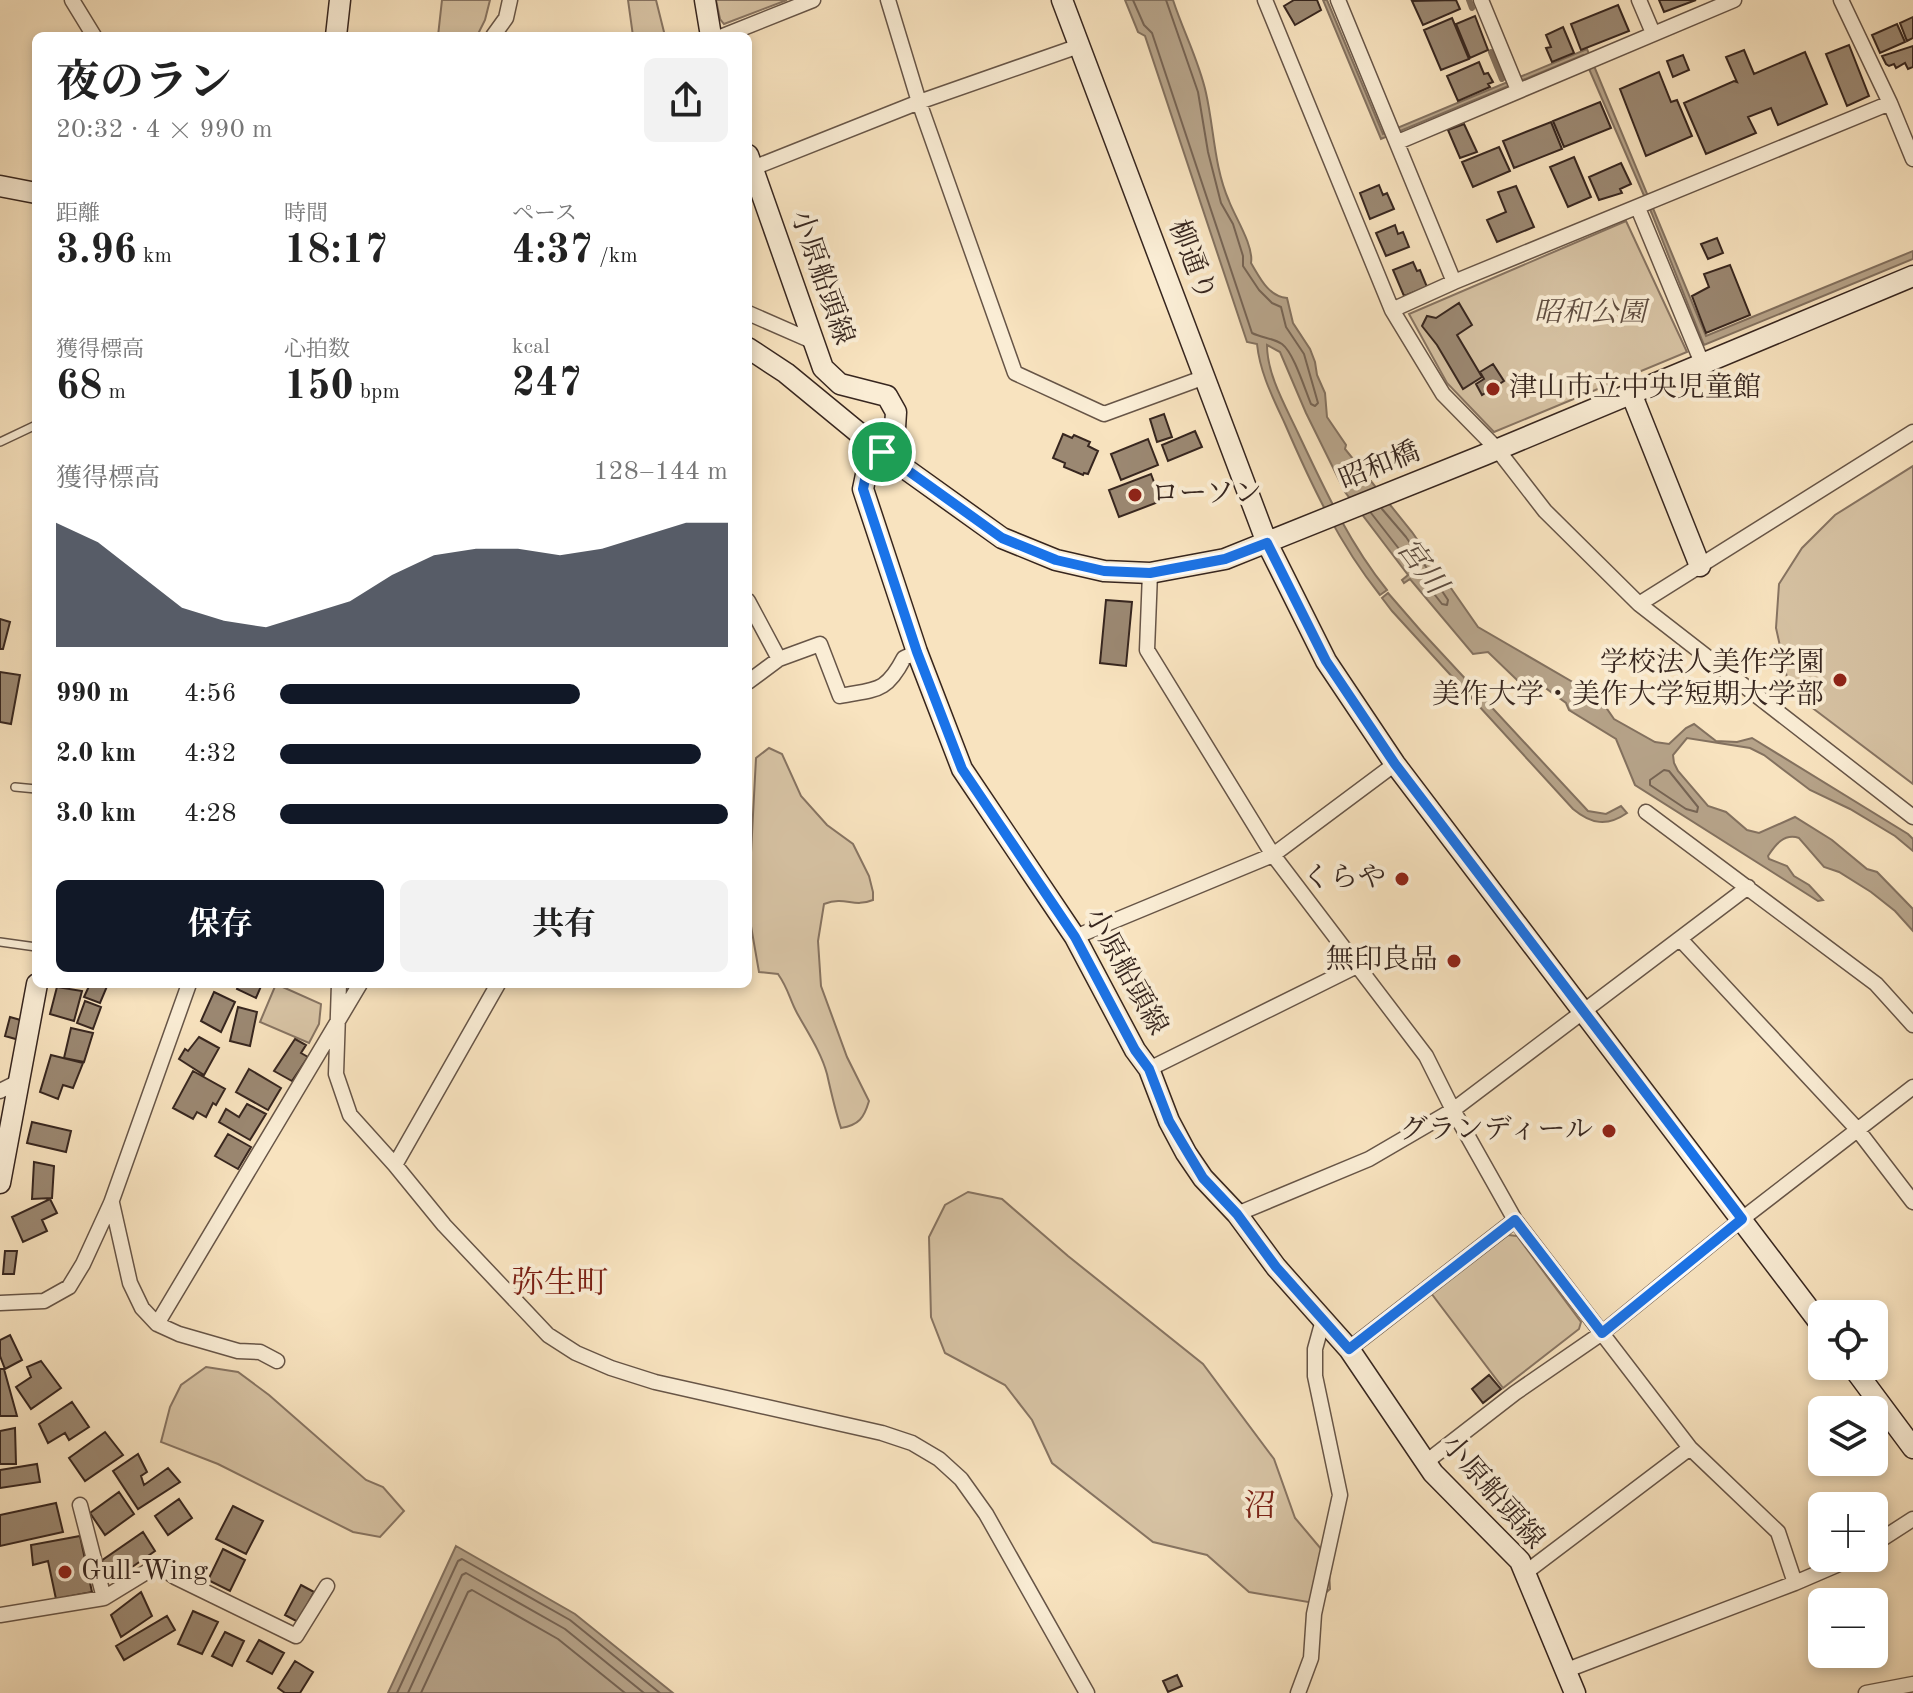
<!DOCTYPE html>
<html lang="ja">
<head>
<meta charset="utf-8">
<style>
  :root { --surface:#fff; --page:#f2f2f2; --text:#222; --muted:#767676; --accent:#111827 }
  body { margin:0; font-family:"Old Standard TT","Noto Serif JP",serif; background:var(--page); color:var(--text); height:100vh; display:flex; flex-direction:column; font-size:30px; white-space:nowrap }
  * { box-sizing:border-box; margin:0 }
  p { font-size:26px; color:var(--muted) }
  .icon { flex:none; width:44px; height:44px; fill:none; stroke:currentColor; stroke-width:2; stroke-linecap:round; stroke-linejoin:round }
  .map { position:relative; flex:1; overflow:hidden }
  .side { position:absolute; left:32px; top:32px; width:720px; height:956px; display:flex; flex-direction:column; background:var(--surface); border-radius:12px; box-shadow:0 4px 12px #0003 }
  .side>* { flex:none }
  .buttons { position:absolute; left:1808px; top:1300px; display:grid; gap:16px }
  .buttons a { display:grid; place-items:center; width:80px; height:80px; border-radius:12px; background:var(--surface); box-shadow:0 4px 12px #0003; font-size:40px }
  .pin { position:absolute; display:grid; place-items:center; width:68px; height:68px; color:#fff; margin:-34px; border:4px solid #fff; border-radius:50%; box-shadow:0 2px 8px #0007 }
  .round { display:grid; place-items:center; flex:none; width:84px; height:84px; border-radius:12px; background:var(--page) }
  .overview { display:flex; align-items:center; justify-content:space-between; height:136px; padding:0 24px }
  h1 { font-size:44px; font-weight:700; line-height:60px }
  .stats { display:grid; grid-template-columns:repeat(3,1fr); gap:12px; height:136px; padding:8px 24px }
  .stats div { display:grid; align-content:center }
  .stats b { font-size:40px; font-weight:700 }
  .stats small { font-size:22px; font-weight:400 }
  .stats p { font-size:22px }
  .chart { height:224px; padding:16px 24px }
  .chart p { display:flex; justify-content:space-between }
  .chart svg { width:100%; height:144px; margin-top:8px; fill:var(--accent); opacity:.7 }
  .button { display:flex; gap:16px; margin-top:auto; padding:16px 24px }
  .button a { flex:1; height:92px; border-radius:12px; background:var(--accent); color:#fff; font-size:32px; font-weight:700; line-height:92px; text-align:center }
  .button a+a { background:var(--page); color:var(--text) }
  ul { padding:0 24px; list-style:none; font-size:26px }
  li { display:grid; grid-template-columns:128px 96px 1fr; align-items:center; height:60px }
  li i { height:20px; border-radius:10px; background:var(--accent) }
  .map>svg:first-child { display:block }
</style>
</head>
<body>
<div class="map">
<svg width="1913" height="1693" viewBox="0 0 1913 1693">
  <rect width="100%" height="100%" fill="#f8e3bf"/>
  <filter id="stains"><feTurbulence type="fractalNoise" baseFrequency=".0025" numOctaves="4"/><feColorMatrix values="0 0 0 0 .2 0 0 0 0 .09 0 0 0 0 .02 0 0 0 .5 -.17"/></filter>
  <radialGradient id="worn" r=".72"><stop offset=".6" stop-color="#630" stop-opacity="0"/><stop offset="1" stop-color="#630" stop-opacity=".3"/></radialGradient>
  <path fill="#d7c3a4" stroke="#877462" stroke-width="2" d="M442,0H490L485,20L477,36H438Z
    M628,0H656L665,36H633Z
    M716,0H787L724,24L720,19Z
    M1626,221L1687,352L1494,432L1447,383L1409,314Z
    M1913,466V784L1790,691L1776,628L1779,584L1802,548L1835,515Z
    M769,748L782,754L801,796L827,825L853,844L869,876L873,892V900C853,908 846,896 824,904L818,941L821,986L847,1057L869,1101C864,1118 859,1125 841,1128C835,1110 831,1092 827,1074C821,1052 808,1033 797,1013C789,998 789,990 778,974L759,972L748,909L756,758Z
    M276,984L321,1004L319,1024L309,1043L260,1022Z
    M968,1192L1002,1199L1068,1256L1203,1364L1274,1459L1295,1518L1322,1550L1329,1571L1330,1589L1314,1603L1249,1592L1207,1555L1153,1542L1052,1463L1032,1420L1005,1385L945,1353L931,1317L929,1237L945,1205Z
    M1508,1235L1517,1236L1581,1322L1579,1329L1503,1388L1431,1293Z
    M206,1367L238,1372L269,1395L366,1480L383,1487L404,1511L380,1537L353,1532L218,1464L161,1442L170,1407L181,1385Z"/>
  <path fill="#b6a389" stroke="#83715f" stroke-width="2" d="M1125,0H1173C1183,31 1199,61 1206,93C1214,128 1214,167 1229,201C1235,217 1254,246 1251,263C1260,278 1268,296 1287,298L1293,323L1310,349L1315,362L1317,375L1325,393L1327,417L1346,445L1345,449L1412,532L1478,627L1583,688L1605,706L1614,719L1655,742L1669,744L1686,728L1694,724L1716,741L1737,742L1752,738L1908,834L1913,839V851L1895,836L1850,809L1810,790L1764,755L1750,748L1687,738L1673,755L1674,763L1678,771L1708,806L1726,812L1747,830L1759,833L1795,817L1832,840L1867,869L1877,872L1913,909V931L1895,911L1871,892L1839,872L1824,867L1799,838C1784,833 1775,845 1768,856L1769,859L1787,866L1794,876L1809,885L1823,900L1818,901L1635,785L1616,739L1569,710L1566,703L1533,679L1518,681L1488,652L1473,654L1410,579L1404,583L1402,580L1408,575L1345,492L1306,413L1280,352L1267,345C1267,375 1286,407 1298,433C1324,488 1349,543 1387,590L1380,595C1339,544 1311,484 1285,424C1273,398 1260,373 1257,344L1247,342L1145,36L1138,32Z
    M1323,0H1327L1383,134L1587,49L1706,336L1913,251V259L1704,345L1652,214L1583,55L1381,139Z
    M1388,593L1421,631L1588,811L1606,814L1621,806L1627,813C1607,827 1591,824 1573,809L1392,611L1382,598Z
    M456,1546L575,1614L673,1693H388Z"/>
  <g fill="none" stroke-linecap="round" stroke-linejoin="round">
    <path stroke="#766454" stroke-width="2" d="M1133,0L1144,25L1152,33L1252,333C1262,338 1273,338 1282,344C1294,353 1305,390 1311,404L1315,406L1318,403L1304,354L1286,327L1281,307L1272,303L1259,290L1243,266V256L1233,224L1221,203L1208,152L1198,92L1166,0
      M1371,513L1442,604L1447,605L1448,600L1406,537L1382,509
      M1664,770L1669,771L1698,807L1697,812L1686,809L1650,785V780Z
      M397,1693L458,1561L462,1559L570,1620L660,1693
      M408,1693L462,1575L466,1573L565,1629L644,1693
      M421,1693L468,1592L472,1590L558,1639L625,1693"/>
    <path stroke="#83715f" stroke-width="6" d="M1469,0L1472,8
      M1491,52L1502,79"/>
  </g>
  <path fill="#9b8872" stroke="#37261f" stroke-width="2" d="M1294,0H1317L1321,10L1295,25L1284,6Z
    M1456,0L1460,9L1423,25L1412,1Z
    M1659,0H1696L1664,12Z
    M1618,5L1629,31L1581,50L1571,24Z
    M1475,16L1488,50L1470,58L1456,24Z
    M1913,17V38L1907,41L1900,23Z
    M1452,18L1469,59L1441,70L1424,30Z
    M1897,24L1905,42L1880,53L1872,35Z
    M1563,27L1574,53L1552,62L1546,48L1551,47L1546,35Z
    M1849,45L1869,96L1847,106L1826,54Z
    M1913,46V67L1908,69L1905,63L1896,68L1894,64L1889,66L1886,64L1882,56Z
    M1744,50L1754,74L1805,52L1827,104L1778,125L1771,108L1748,117L1756,133L1706,154L1684,103L1734,81L1737,82L1726,57Z
    M1683,55L1689,70L1673,77L1667,61Z
    M1479,62L1484,74L1488,73L1493,82L1488,84L1490,87L1458,101L1447,76Z
    M1659,72L1671,102L1677,100L1692,136L1646,156L1620,89Z
    M1600,102L1611,128L1564,147L1553,121Z
    M1551,122L1562,149L1514,168L1503,141Z
    M1464,124L1477,152L1460,158L1448,130Z
    M1499,147L1510,171L1473,187L1462,162Z
    M1574,157L1591,197L1568,207L1550,167Z
    M1621,163L1631,184L1620,189L1622,193L1599,200L1589,177Z
    M1379,185L1383,195L1387,193L1394,209L1370,219L1360,193Z
    M1516,186L1534,227L1497,242L1487,220L1506,212L1498,192Z
    M1395,225L1398,234L1403,232L1409,247L1386,256L1376,233Z
    M1717,238L1723,253L1708,259L1701,244Z
    M1413,262L1417,271L1420,270L1427,287L1404,296L1393,270Z
    M1730,265L1750,315L1706,333L1692,296L1709,287L1704,274Z
    M1459,303L1472,325L1457,335L1482,377L1463,389L1437,345L1422,326L1427,316L1436,318Z
    M1493,364L1504,381L1482,395L1476,384L1484,379L1480,372Z
    M1164,414L1172,437L1157,442L1150,419Z
    M1195,431L1202,447L1168,461L1162,445Z
    M1063,434L1072,438L1074,435L1090,442L1088,446L1098,451L1088,474L1084,473L1083,475L1064,467L1065,463L1053,458Z
    M1148,439L1158,465L1121,480L1111,454Z
    M1151,474L1161,501L1119,517L1109,490Z
    M1106,600L1132,602L1126,666L1100,663Z
    M0,619L10,622L3,649H0Z
    M0,672L20,675L11,724L0,722Z
    M90,984H108L100,1003L84,997Z
    M239,984H262L256,998L237,989Z
    M57,987L82,991L74,1021L50,1014Z
    M214,992L235,1002L221,1032L201,1021Z
    M85,1001L101,1007L93,1029L77,1023Z
    M238,1007L257,1012L250,1046L230,1041Z
    M10,1017L24,1021L19,1040L5,1036Z
    M71,1028L93,1033L84,1062L64,1058Z
    M199,1037L219,1048L204,1075L179,1059L185,1049L188,1051Z
    M295,1039L306,1045L301,1053L308,1057L292,1081L274,1071Z
    M51,1055L83,1063L73,1088L63,1085L58,1099L40,1092Z
    M249,1069L281,1088L268,1110L236,1092Z
    M193,1071L225,1089L216,1105L213,1103L206,1117L197,1112L193,1119L173,1108Z
    M247,1104L266,1114L250,1140L219,1122L226,1109L239,1117Z
    M32,1122L71,1131L66,1152L27,1143Z
    M228,1134L251,1147L238,1169L215,1156Z
    M34,1162L54,1166L52,1198L32,1199Z
    M50,1199L57,1213L42,1220L47,1231L23,1242L12,1217Z
    M5,1251H17L14,1274H3Z
    M10,1335L22,1360L5,1369L0,1356V1340Z
    M41,1361L61,1388L31,1409L16,1387L31,1377L27,1367Z
    M0,1369H4L17,1416H0Z
    M1489,1375L1501,1389L1483,1403L1472,1389Z
    M72,1402L89,1427L69,1440L65,1433L48,1443L39,1424Z
    M15,1428L16,1464H0V1431Z
    M105,1432L123,1455L85,1481L69,1458Z
    M138,1454L147,1472L141,1476L144,1485L168,1468L180,1482L138,1509L113,1471Z
    M37,1464L40,1482L0,1488V1470Z
    M119,1492L134,1514L105,1535L90,1513Z
    M179,1499L192,1518L168,1535L155,1516Z
    M56,1503L63,1532L0,1546V1515Z
    M233,1506L263,1521L246,1554L216,1539Z
    M143,1532L155,1551L115,1579L101,1561Z
    M80,1536L92,1592L56,1599L48,1561L33,1565L31,1545Z
    M223,1549L245,1560L230,1591L208,1580Z
    M301,1585L314,1592L298,1622L285,1615Z
    M141,1592L152,1616L121,1637L111,1615Z
    M193,1611L218,1622L202,1654L178,1644Z
    M167,1616L175,1630L124,1660L116,1646Z
    M225,1632L244,1641L232,1666L212,1656Z
    M259,1640L284,1653L272,1674L247,1661Z
    M295,1661L313,1672L300,1693H285L278,1688Z
    M1177,1675L1182,1686L1168,1692L1163,1681Z"/>
  <g fill="none" stroke-linecap="round" stroke-linejoin="round">
    <g stroke="#675547" stroke-width="10">
      <path id="lane" d="M0,442L36,425
        M15,787L36,789
        M0,942L36,947"/>
    </g>
    <g stroke="#675547" stroke-width="17">
      <path id="street" d="M72,0L94,36
        M888,0L919,102L1015,373L1104,414L1205,377
        M1265,0L1392,310L1443,394L1497,449L1545,511L1639,604L1913,817
        M1338,0L1454,282
        M1481,0L1518,90
        M1639,0L1653,33
        M1841,0L1890,103L1913,159
        M493,36L506,18L510,0
        M723,36L813,0
        M1398,142L1734,0
        M753,168L919,102L1079,46
        M1638,208L1702,363
        M1392,310L1454,282L1890,103
        M748,313L812,341
        M1150,573L1147,650L1273,855L1426,1056L1453,1110L1515,1220L1690,1448L1778,1532L1795,1583
        M748,601L779,659L820,644L840,696C876,689 886,693 904,658L917,652
        M1639,604L1913,432
        M748,682L779,659
        M1646,812L1876,984L1913,1025
        M1075,937L1273,855L1395,764
        M1680,939L1857,1129L1913,1202
        M339,984L336,1074L350,1115L395,1165L444,1225L548,1335L576,1353L611,1368L655,1382L882,1433L912,1443L939,1459L961,1479L986,1514L1087,1693
        M1149,1069L1357,966
        M0,1091L20,1081
        M395,1165L498,984
        M112,1203L130,1283L142,1308L157,1324L179,1334L238,1351L260,1352L277,1361
        M1237,1214L1369,1159L1453,1110L1748,887
        M0,1303L44,1301L69,1287L83,1264L111,1203L189,984
        M157,1324L360,984
        M1349,1349L1515,1220
        M1426,1462L1515,1393L1602,1333L1742,1219L1913,1087
        M1874,1544L1913,1519
        M1525,1573L1690,1448
        M104,1598L158,1565L175,1577L296,1636L327,1586
        M0,1615L104,1598L80,1505
        M1567,1670L1795,1583L1853,1558
        M1298,1693L1311,1658L1314,1614L1340,1495L1315,1376V1349L1323,1320
        M1866,1693L1913,1684"/>
    </g>
    <g stroke="#37261f" stroke-width="23">
      <path id="secondary" d="M705,0L711,36
        M1062,0L1267,543L1326,661L1395,764L1822,1326
        M336,36L340,0
        M748,155L823,368L840,384L887,396L896,412L895,428L882,452L867,470L863,489L917,652L962,769L1075,937L1135,1050L1149,1069L1169,1121L1186,1153L1203,1178L1237,1214L1276,1267L1349,1349L1433,1473L1520,1561L1575,1693
        M0,186L36,193
        M748,348L786,373L882,452L1002,538L1056,560L1104,571L1150,573L1225,559L1484,455L1913,276
        M1631,393L1700,566
        M0,1183L37,984
        M1852,1366L1913,1448"/>
    </g>
    <use href="#lane" stroke="#faedd5" stroke-width="7"/>
    <use href="#street" stroke="#faedd5" stroke-width="14"/>
    <use href="#secondary" stroke="#faedd5" stroke-width="20"/>
  </g>
  <g fill="none" stroke-linecap="round" stroke-linejoin="round">
    <g stroke="#fff" stroke-width="16">
      <path id="route" d="M882,452L1002,538L1056,560L1104,571L1150,573L1225,559L1267,543L1326,661L1395,764L1742,1219L1602,1333L1515,1220L1349,1349L1276,1267L1237,1214L1203,1178L1169,1121L1149,1069L1135,1050L1075,937L962,769L917,652L863,489L867,470Z"/>
    </g>
    <use href="#route" stroke="#1a73e8" stroke-width="10"/>
  </g>
  <g fill="#8f2418" stroke="#faedd5" stroke-width="3">
    <circle cx="1493" cy="389" r="8"/>
    <circle cx="1135" cy="495" r="8"/>
    <circle cx="1840" cy="680" r="8"/>
    <circle cx="1402" cy="879" r="8"/>
    <circle cx="1454" cy="961" r="8"/>
    <circle cx="1609" cy="1131" r="8"/>
    <circle cx="65" cy="1572" r="8"/>
  </g>
  <g text-anchor="middle" dominant-baseline="central" stroke-width="8" stroke-linejoin="round" paint-order="stroke">
    <g font-size="28" fill="#37261f" stroke="#faedd5">
      <text transform="translate(1191 261) rotate(69)">柳通り</text>
      <text transform="translate(821 278) rotate(71)">小原船頭線</text>
      <text transform="translate(1380 467) rotate(-22)">昭和橋</text>
      <text transform="translate(1125 972) rotate(61)">小原船頭線</text>
      <text transform="translate(1492 1493) rotate(49)">小原船頭線</text>
    </g>
    <g font-size="28" font-style="italic" fill="#5f4d40" stroke="#faedd5">
      <text x="1590" y="314">昭和公園</text>
    </g>
    <g font-size="28" fill="#37261f" stroke="#faedd5" text-anchor="end">
      <text x="1509" y="389" text-anchor="start">津山市立中央児童館</text>
      <text x="1151" y="495" text-anchor="start">ローソン</text>
      <text x="1824" y="664">学校法人美作学園<tspan x="1824" dy="32">美作大学・美作大学短期大学部</tspan></text>
      <text x="1386" y="879">くらや</text>
      <text x="1438" y="961">無印良品</text>
      <text x="1593" y="1131">グランディール</text>
      <text x="81" y="1572" text-anchor="start">Gull-Wing</text>
    </g>
    <g font-size="30" font-style="italic" fill="#5d4c3f" stroke="#faedd5">
      <text transform="translate(1421 567) rotate(53)">宮川</text>
    </g>
    <g font-size="32" fill="#7a1f14" stroke="#faedd5">
      <text x="560" y="1285">弥生町</text>
      <text x="1260" y="1508">沼</text>
    </g>
  </g>
  <rect width="100%" height="100%" filter="url(#stains)"/>
  <rect width="100%" height="100%" fill="url(#worn)"/>
</svg>
<div class="buttons">
<a><svg class="icon" aria-label="locate" viewBox="0 0 24 24"><circle cx="12" cy="12" r="6"/><path d="M12 2v4M12 18v4M2 12h4M18 12h4"/></svg></a>
<a><svg class="icon" aria-label="layers" viewBox="0 0 24 24"><path d="M12 4l9 5-9 5-9-5zM3 14l9 5 9-5"/></svg></a>
<a>+</a>
<a>−</a>
</div>
<div class="pin" style="left:882px;top:452px;background:#1e9e55"><svg class="icon" aria-label="arrive" viewBox="0 0 24 24"><path d="M6 21V4h12l-3 4 3 4H6"/></svg></div>
<section class="side">
<div class="overview"><div><h1>夜のラン</h1><p>20:32 · 4 × 990 m</p></div><a class="round"><svg class="icon" aria-label="share" viewBox="0 0 24 24"><path d="M12 15V3M7 8l5-5 5 5M5 13v7h14v-7"/></svg></a></div>
<div class="stats">
<div><p>距離</p><b>3.96<small> km</small></b></div>
<div><p>時間</p><b>18:17</b></div>
<div><p>ペース</p><b>4:37<small> /km</small></b></div>
</div>
<div class="stats">
<div><p>獲得標高</p><b>68<small> m</small></b></div>
<div><p>心拍数</p><b>150<small> bpm</small></b></div>
<div><p>kcal</p><b>247</b></div>
</div>
<div class="chart"><p><span>獲得標高</span>128–144 m</p>
<svg viewBox="0 0 160 44" preserveAspectRatio="none"><path d="M0 44V6L10 12L20 22L30 32L40 36L50 38L60 34L70 30L80 22L90 16L100 14L110 14L120 16L130 14L140 10L150 6L160 6V44z"/></svg>
</div>
<ul>
<li><b>990 m</b>4:56<i style="width:67%"></i></li>
<li><b>2.0 km</b>4:32<i style="width:94%"></i></li>
<li><b>3.0 km</b>4:28<i style="width:100%"></i></li>
</ul>
<div class="button"><a>保存</a><a>共有</a></div>
</section>
</div>
</body>
</html>
